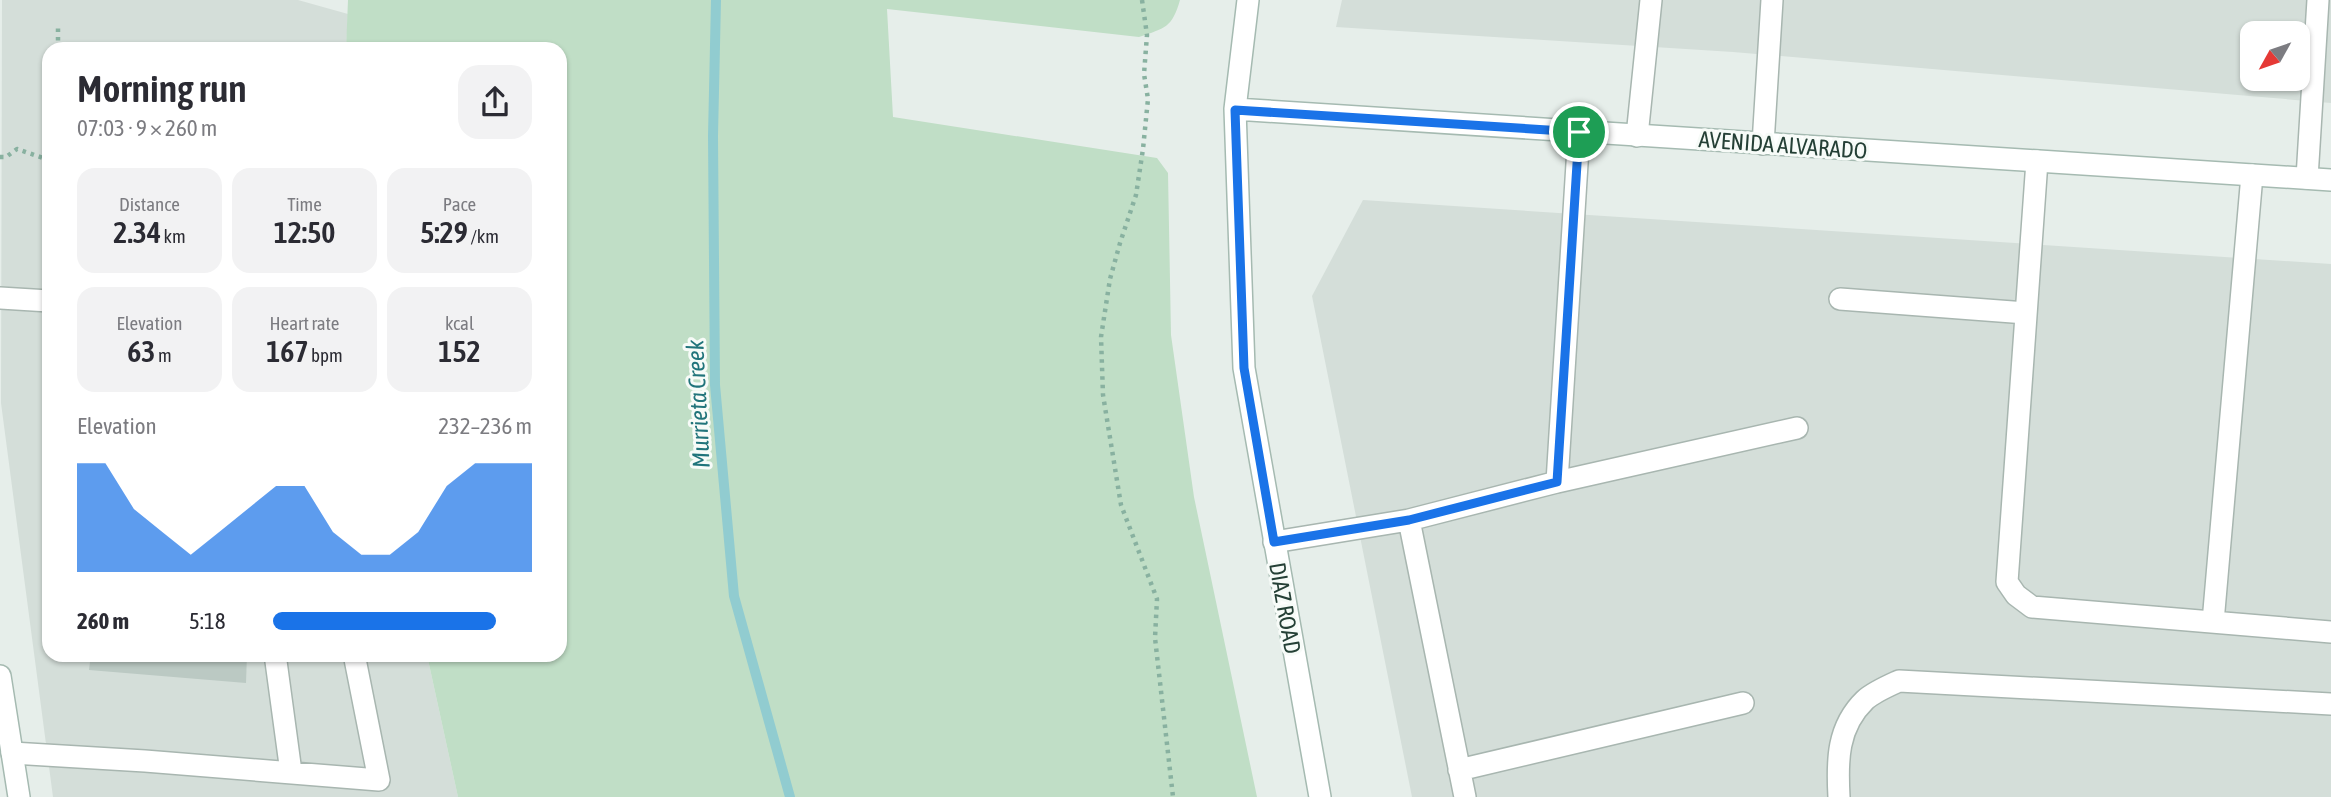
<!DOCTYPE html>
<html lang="en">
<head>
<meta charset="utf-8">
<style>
  :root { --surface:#fff; --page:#f2f2f3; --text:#2b2b33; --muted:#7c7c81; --accent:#1a73e8 }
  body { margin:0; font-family:"Asap Condensed",sans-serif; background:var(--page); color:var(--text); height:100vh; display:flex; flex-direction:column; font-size:26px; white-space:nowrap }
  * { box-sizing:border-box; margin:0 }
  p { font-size:23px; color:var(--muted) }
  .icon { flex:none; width:38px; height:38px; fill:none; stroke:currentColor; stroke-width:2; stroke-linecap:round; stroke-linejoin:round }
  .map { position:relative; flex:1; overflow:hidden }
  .sheet { position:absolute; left:42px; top:42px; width:525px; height:620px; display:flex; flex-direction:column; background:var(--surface); border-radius:21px; box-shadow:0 2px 5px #0004 }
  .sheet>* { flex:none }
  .needle { width:46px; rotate:230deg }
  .buttons { position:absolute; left:2240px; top:21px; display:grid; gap:14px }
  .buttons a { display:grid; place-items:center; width:70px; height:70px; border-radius:14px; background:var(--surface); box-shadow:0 2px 5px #0004; font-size:35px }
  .pin { position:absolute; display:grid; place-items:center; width:60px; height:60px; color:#fff; margin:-30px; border:4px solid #fff; border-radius:50%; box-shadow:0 2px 7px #0007 }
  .round { display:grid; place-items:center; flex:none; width:74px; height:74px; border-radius:21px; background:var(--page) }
  .summary { display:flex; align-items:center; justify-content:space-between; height:119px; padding:0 35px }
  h1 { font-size:38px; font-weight:600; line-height:52px }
  .figures { display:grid; grid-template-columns:repeat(3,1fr); gap:10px; height:119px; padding:7px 35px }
  .figures div { display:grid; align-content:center; border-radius:18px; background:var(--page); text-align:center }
  .figures b { font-size:30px; font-weight:600 }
  .figures small { font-size:19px; font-weight:400 }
  .figures p { font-size:19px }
  .chart { height:196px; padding:14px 35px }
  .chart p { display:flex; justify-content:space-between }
  .chart svg { width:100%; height:126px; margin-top:7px; fill:var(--accent); opacity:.7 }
  ul { padding:0 35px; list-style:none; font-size:23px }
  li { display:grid; grid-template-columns:112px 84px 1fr; align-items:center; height:52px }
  li i { height:18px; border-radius:9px; background:var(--accent) }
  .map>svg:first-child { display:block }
</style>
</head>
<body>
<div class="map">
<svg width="2331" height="797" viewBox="0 0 2331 797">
  <rect width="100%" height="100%" fill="#e6eeea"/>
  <path fill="#d4ded9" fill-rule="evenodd" d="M2,0H298L348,14L346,49H49V654L427,655L458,797H53L1,403Z
    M1342,0H2331V103L1733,52L1336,27ZM2252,33H2298V79H2252Z
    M1363,200L2331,264V797H1412L1312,296Z"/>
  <path fill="#c0dec6" d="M348,0H1180C1172,28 1165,28 1139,37L887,9L893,117L1157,158L1168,173L1171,335L1194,497L1257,797H458L427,655L560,654V49H346Z"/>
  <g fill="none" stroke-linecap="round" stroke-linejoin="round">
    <path stroke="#91ccd0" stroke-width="10" d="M716,0L713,136L715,385L734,596L790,797"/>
  </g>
  <path fill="#bbc9c3" d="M91,654H247L246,683L89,670Z"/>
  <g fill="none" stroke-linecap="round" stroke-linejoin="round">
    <g stroke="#a8b6b0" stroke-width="24">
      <path id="lane" d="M1637,136L1651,0
        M1763,144L1772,0
        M2037,161L2007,582L2016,595L2032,607L2331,632
        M2307,178L2318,0
        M0,298L49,301
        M1840,299L2026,313
        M1557,482L1797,428
        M1274,542L1409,520
        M2213,622L2252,175
        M275,654L291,772
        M12,753L145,761L379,780L354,654
        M1459,770L1743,703
        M1465,797L1409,520L1557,482L1579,132
        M1839,797C1837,761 1837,727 1865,700C1874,692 1888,686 1899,681L2331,704"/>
    </g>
    <g stroke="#a5bab1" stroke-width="24">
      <path id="secondary" d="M1248,0L1235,109L1244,368L1320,797
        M1235,109L2331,180
        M0,676L19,797"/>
    </g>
    <path stroke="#88b1a0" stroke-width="4.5" stroke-dasharray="3.5 5" stroke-linecap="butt" d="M1142,0L1147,35L1144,74L1148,99L1143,149L1136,195L1120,243L1110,279L1101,337L1103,395L1121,505L1157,599L1155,638L1173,797
      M58,49V28
      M0,157H6L17,149L49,160
      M45,158L49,148"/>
    <use href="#lane" stroke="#fff" stroke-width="21"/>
    <use href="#secondary" stroke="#fff" stroke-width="21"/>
  </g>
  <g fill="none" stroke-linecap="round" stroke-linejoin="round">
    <g stroke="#fff" stroke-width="14">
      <path id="route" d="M1235,110L1579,132L1557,482L1409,520L1274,542L1244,368Z"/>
    </g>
    <use href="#route" stroke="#1a73e8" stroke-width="9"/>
  </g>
  <g text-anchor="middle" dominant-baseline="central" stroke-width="6" stroke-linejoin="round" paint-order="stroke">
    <g font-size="23" fill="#254036" stroke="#f7fbf8">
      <text transform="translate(1783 145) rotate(4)">AVENIDA ALVARADO</text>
      <text transform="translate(1285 608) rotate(80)">DIAZ ROAD</text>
    </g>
    <g font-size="24" font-style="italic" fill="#21747b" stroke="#f7fbf8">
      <text transform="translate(698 404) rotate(-93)">Murrieta Creek</text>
    </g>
  </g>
</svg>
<div class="buttons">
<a><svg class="needle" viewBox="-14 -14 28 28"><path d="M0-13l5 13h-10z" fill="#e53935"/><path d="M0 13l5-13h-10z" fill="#7c7c81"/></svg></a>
</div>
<div class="pin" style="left:1579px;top:132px;background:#1e9e55"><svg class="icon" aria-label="arrive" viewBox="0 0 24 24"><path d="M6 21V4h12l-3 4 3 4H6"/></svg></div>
<section class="sheet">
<div class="summary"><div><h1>Morning run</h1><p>07:03 · 9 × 260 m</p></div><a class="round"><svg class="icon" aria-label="share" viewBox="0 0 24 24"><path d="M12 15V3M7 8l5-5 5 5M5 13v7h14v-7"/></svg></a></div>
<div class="figures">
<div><p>Distance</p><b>2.34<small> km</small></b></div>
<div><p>Time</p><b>12:50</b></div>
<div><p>Pace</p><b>5:29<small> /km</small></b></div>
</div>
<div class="figures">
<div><p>Elevation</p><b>63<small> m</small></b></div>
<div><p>Heart rate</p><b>167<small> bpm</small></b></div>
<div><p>kcal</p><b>152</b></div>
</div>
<div class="chart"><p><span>Elevation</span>232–236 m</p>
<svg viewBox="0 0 160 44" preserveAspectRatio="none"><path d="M0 44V6L10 6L20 22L30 30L40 38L50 30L60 22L70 14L80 14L90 30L100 38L110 38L120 30L130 14L140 6L150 6L160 6V44z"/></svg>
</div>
<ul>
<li><b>260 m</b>5:18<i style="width:86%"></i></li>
</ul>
</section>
</div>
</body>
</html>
